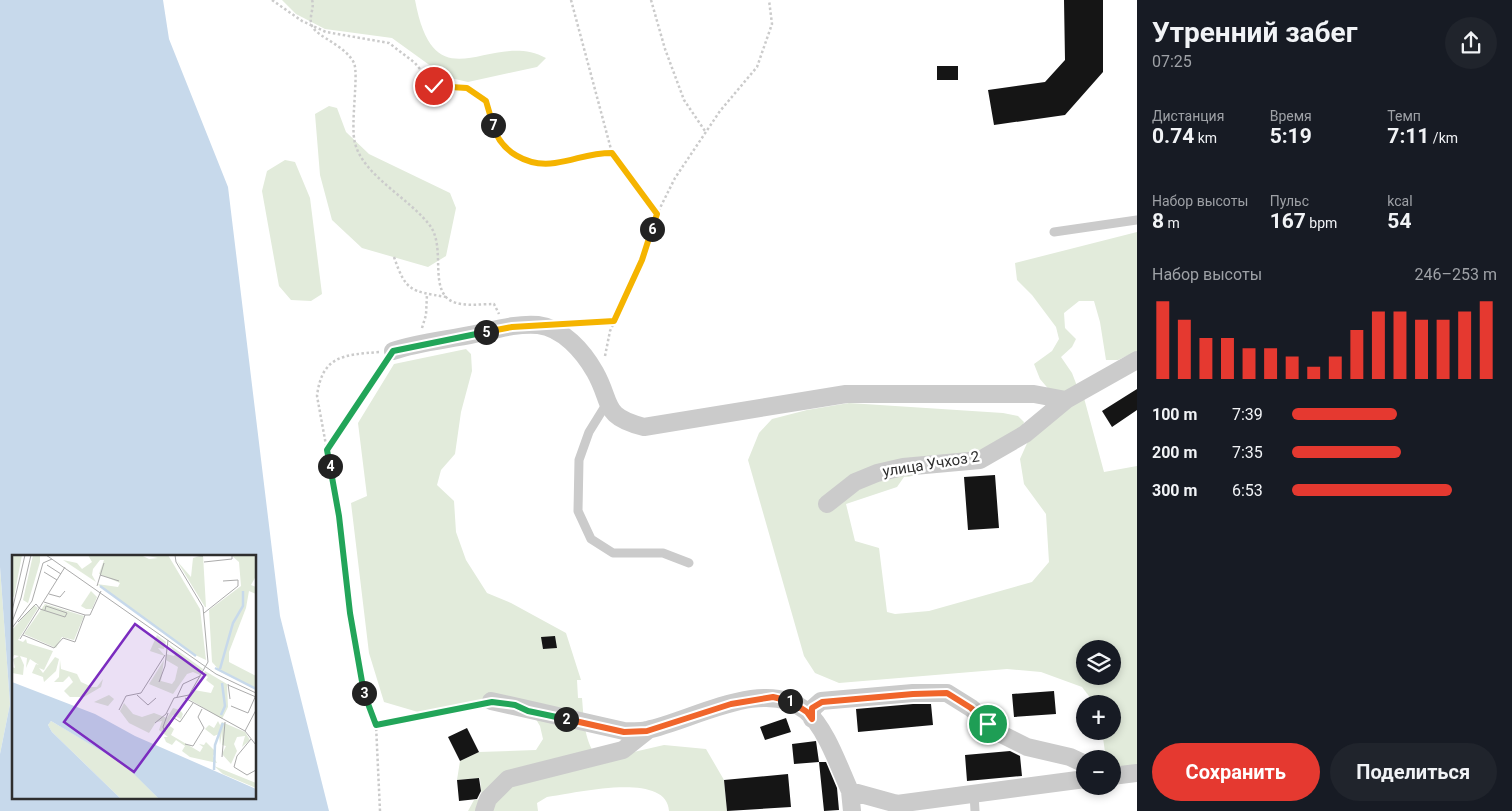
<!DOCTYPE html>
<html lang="ru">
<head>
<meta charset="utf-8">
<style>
  :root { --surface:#171b24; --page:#20242c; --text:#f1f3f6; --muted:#9ea1a6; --accent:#e53930 }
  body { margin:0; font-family:Roboto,sans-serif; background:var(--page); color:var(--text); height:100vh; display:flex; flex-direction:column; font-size:19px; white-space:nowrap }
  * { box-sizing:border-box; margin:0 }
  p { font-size:16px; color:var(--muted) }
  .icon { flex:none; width:28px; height:28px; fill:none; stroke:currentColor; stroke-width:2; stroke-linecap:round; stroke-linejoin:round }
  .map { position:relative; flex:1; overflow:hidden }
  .drawer { display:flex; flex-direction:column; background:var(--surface); width:375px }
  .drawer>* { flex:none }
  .controls { position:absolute; left:1076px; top:640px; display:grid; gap:10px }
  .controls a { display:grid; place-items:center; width:45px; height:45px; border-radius:50%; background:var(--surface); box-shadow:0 2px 8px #0003; font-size:25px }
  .pin { position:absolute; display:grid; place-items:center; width:42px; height:42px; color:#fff; margin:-21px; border:2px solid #fff; border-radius:50%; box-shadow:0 1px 5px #0007 }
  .km { position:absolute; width:25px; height:25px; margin:-12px; border-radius:50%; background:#222; color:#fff; font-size:14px; line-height:25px; text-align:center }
  .round { display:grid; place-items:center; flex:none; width:52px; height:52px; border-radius:26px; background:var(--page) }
  .summary { display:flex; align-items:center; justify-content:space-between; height:85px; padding:0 15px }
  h1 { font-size:28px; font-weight:700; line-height:38px }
  .stats { display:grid; grid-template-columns:repeat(3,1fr); gap:8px; height:85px; padding:5px 15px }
  .stats div { display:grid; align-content:center }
  .stats b { font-size:21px; font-weight:700 }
  .stats small { font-size:14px; font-weight:400 }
  .stats p { font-size:14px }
  .chart { height:140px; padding:10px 15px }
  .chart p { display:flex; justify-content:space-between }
  .chart svg { width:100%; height:90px; margin-top:5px; stroke:var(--accent); stroke-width:6 }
  .primary-button { display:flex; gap:10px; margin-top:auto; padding:10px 15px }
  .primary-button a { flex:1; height:58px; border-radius:30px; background:var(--accent); color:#fff; font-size:20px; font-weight:700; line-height:58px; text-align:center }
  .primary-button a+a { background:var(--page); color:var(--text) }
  ul { padding:0 15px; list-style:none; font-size:16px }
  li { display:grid; grid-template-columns:80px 60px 1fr; align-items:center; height:38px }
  li i { height:12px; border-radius:6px; background:var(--accent) }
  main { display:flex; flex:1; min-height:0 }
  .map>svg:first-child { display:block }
</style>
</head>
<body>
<main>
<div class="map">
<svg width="1137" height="811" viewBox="0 0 1137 811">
  <rect width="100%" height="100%" fill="#fff"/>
  <path fill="#e2ebdb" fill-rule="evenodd" d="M282,0H415C435,108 490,28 546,58L537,67L468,82L446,77L392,38L325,29L296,14Z
    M329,106L337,108L346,132L369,154L450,193L456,208L446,256L428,267L362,248L332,220L320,175L315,114Z
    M285,160L295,162L310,198L322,294L311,301L291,300L279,286L262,191L267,171Z
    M1137,232V351L1118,360H1106L1100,322L1094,301H1079L1064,313L1065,328L1076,339L1072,347L1061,357L1072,373L1077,386L1057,399L1040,379L1034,364L1052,351L1059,339L1056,327L1032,295L1017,280L1015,263Z
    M466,349L471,354L472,371L461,412L455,454L441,470L437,485L454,501L456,532L466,560L487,593L511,603L566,633L581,680H577L578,698H582C584,721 584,742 599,760L664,745L706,749L724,780L727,811H669C667,770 572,794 547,797L537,803L538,811H468L474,800L482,799L480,778L457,780L460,761L479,752L536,750L543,739L540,726L528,706L506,696L418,712L384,702L369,653L351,503L367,496L358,423L394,364Z
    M1084,398L1104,472L1137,466V768L1113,771L1112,759H1106L1102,731H1112V704H1095L1082,687L1041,672L1007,669L839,683L815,673L804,656L748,460L759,433L772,419L807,410L849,403L1003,413L1018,416L1024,422L1020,433C994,448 964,454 936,464C924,469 917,477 904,477L897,487L846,504L855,541L879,548L887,612L895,614L929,611L1032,582L1049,562L1046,514L1024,484L1020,459L1032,432ZM1085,649H1112V676H1085Z
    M0,567L10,704L0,754Z"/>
  <path fill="#c7d9eb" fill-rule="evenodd" d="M0,0H163L169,39L228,187L280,616L329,811H0V754L10,704L0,567ZM14,556H255V797H14Z"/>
  <path fill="#151515" d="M1064,0H1103V72L1065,115L994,125L988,90L1045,82L1065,60Z
    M937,66H958V80H937Z
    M1137,389V410L1112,427L1102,411Z
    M995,475L999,528L968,530L964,477Z
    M555,636L557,648L543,649L541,637Z
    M1054,691L1056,714L1014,717L1012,694Z
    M913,704H931L933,725L858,732L856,709Z
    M786,718L791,732L765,740L760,727Z
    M467,728L479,752L460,761L448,737Z
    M816,741L819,762L794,764L792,744Z
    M1010,751L1020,756L1022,776L967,781L965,755Z
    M819,762H826L837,788L839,810L824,811Z
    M788,774L791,807L727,811L724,780Z
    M479,778L481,791L477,799L459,801L457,780Z"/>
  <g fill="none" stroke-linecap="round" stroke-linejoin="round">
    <path stroke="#cbcbcb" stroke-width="2.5" stroke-dasharray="2.5 2.5" stroke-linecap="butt" d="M272,0L302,21L326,32L389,43L415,63L434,86L467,88L486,101L496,137L519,159L554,163L592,153H612L657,214
      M312,0C315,8 308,17 312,26C317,37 345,45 354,63C359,75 350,125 355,143C363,176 411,199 431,227C444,247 432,282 446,297C456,308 480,304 494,304L499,314
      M571,0L612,153
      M651,0L665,49L684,100L705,131
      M394,257C406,292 411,291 446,297
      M573,323L614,321
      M422,328L426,315L427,294
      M379,352C344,355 322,355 317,396L339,516L350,613L362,688L376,725L380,811
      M605,356L610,331L643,260L657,214L675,178L720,111L757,67L772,24L769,0
      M327,450L385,364
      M376,725L475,705"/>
    <path stroke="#cbcbcb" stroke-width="9" d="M1054,232L1137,220
      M607,403L589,432L579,460L578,511L591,539L613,553H663L689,563
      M974,793L975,811"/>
    <path stroke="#cbcbcb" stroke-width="18" d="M393,351C419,342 447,340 475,334C494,330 518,323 538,325C563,328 583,351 595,372C613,404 601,416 644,427L846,394H1034L1066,400
      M827,504L855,482L877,473L903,467L980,460L1025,434L1066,400L1137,360
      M491,701L624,731C632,731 640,732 647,730C692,721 765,676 806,711C826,728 839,767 850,791L897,804L1085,779
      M812,719V709L821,701L913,693H947L971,708L1003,735L1027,747L1070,757L1085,764
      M1112,776L1137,773
      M850,791L852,811
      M484,811L488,799L508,779L623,750L647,731"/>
  </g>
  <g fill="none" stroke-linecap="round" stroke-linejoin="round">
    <g stroke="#fff" stroke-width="10">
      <path id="split-1" d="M790,701L807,712L812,719V708L822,702L913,694L947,693L971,708L988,724"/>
    </g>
    <g stroke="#fff" stroke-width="10">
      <path id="split-2" d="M566,719L624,732L647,731L731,704L773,697L790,701"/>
    </g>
    <g stroke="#fff" stroke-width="10">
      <path id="split-3" d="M364,693L376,725L492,702L515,705L528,711L566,719"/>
    </g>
    <g stroke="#fff" stroke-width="10">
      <path id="split-4" d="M330,466L339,516L350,613L364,693"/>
    </g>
    <g stroke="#fff" stroke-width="10">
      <path id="split-5" d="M330,466L327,450L393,351L486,332"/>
    </g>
    <g stroke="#fff" stroke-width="10">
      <path id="split-6" d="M486,332L512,327L614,321L642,260L652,229"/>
    </g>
    <g stroke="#fff" stroke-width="10">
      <path id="split-7" d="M493,125C500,152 528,167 555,163C577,160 588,153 612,153L657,214L652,229"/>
    </g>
    <g stroke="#fff" stroke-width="10">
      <path id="split-8" d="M434,86L467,88L486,101L493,125"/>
    </g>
    <use href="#split-1" stroke="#f0652b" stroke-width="6"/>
    <use href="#split-2" stroke="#f0652b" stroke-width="6"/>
    <use href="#split-3" stroke="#22a559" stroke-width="6"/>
    <use href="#split-4" stroke="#22a559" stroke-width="6"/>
    <use href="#split-5" stroke="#22a559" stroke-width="6"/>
    <use href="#split-6" stroke="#f5b400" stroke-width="6"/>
    <use href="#split-7" stroke="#f5b400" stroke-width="6"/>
    <use href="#split-8" stroke="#f5b400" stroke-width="6"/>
  </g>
  <g text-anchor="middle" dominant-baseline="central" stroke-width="5" stroke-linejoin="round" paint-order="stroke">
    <g font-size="15" fill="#2e2e2e" stroke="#fff">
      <text transform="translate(931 464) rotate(-9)">улица Учхоз 2</text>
    </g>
  </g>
  <g transform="translate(12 555)">
    <rect width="244" height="244" fill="#fff"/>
    <path d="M0,0H10L2,42L0,41ZM21,0H28V7L16,48L11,45ZM76,0H129L137,4L146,3L131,0H156L188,54L194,105L181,99L85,29L106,32L108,28L87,19L92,5H88L81,14L80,20L84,27L51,5L65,8L70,14L80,7ZM191,0L194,52H193L165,6L179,22L181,3ZM219,0H244V21L239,30L244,32V39L237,36L234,53L217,97V107L244,121V134L209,117L200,107L197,55L229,31L227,7ZM79,36L85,42L80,54H74L69,51ZM33,49L72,61L62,85L50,82L44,93L12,79ZM22,50L26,53L6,85L11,87L14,84L15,88L41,96L32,115L27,113L31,118L43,102L47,104L44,116L32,127L31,122L20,118L24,109L27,110L18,104L14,113L15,103L8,101L12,110L11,120L0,118V112L3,113L1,104L7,101L2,100L0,105V75ZM145,80L154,87L152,94L146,93L153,101L138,96ZM155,88L191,114L188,120L181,117L175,119L161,139L137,129L152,105L149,126L160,129L163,125L166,112L154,105V99L162,101L164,98ZM48,105L49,114L65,119L69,127L80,132H85L91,124L89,132L72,142H58L52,136L61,127L57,121L51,127H42L47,122ZM193,116L215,129L216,152L210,164L177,144L182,135L199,138L202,131L194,125L196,122L191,119ZM97,140L102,144L96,151L82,147ZM112,148L121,159L130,162L142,158L155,163L161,153L168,155L171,159L169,164L161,160L155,169L162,174L159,180L188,197L191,192L187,189L192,190L194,187L204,197L201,201L205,208L178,202L170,196L173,191L164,185L160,190L154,187L152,182H156L147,175L150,166L144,167L137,178L117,168L108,156ZM39,166L114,210L147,244H109L40,177L36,170ZM206,166L208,170L210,167L233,177L238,185L230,192L233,181L225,182L222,189L225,196L219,209L210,199L214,191L210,190V177L208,190L207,179L202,181L193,174L197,170L202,173ZM202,211L244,228V233L211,219Z" fill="#e2ebdb"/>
    <path d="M0,127L83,159L123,181L244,234V244H147L113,210L39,166L36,170L40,177L109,244H0Z" fill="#c7d9eb"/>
    <path fill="none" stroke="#c7d9eb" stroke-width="2.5" d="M88,31L184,101M203,113L244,134M208,114L221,68L231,51V36M209,160L213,151L210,128M202,215L203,190L211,168"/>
    <path fill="none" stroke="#ababab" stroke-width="1" d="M34,0L204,119L244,138M170,0L191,1M192,7L220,4V0M35,10L49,19M32,17L45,25M88,20L107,26M85,31L92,8M37,39L48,42L53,36M32,47L73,60M33,55L34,51L55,58L53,62M0,56L13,0M192,58L226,31V25L211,26M0,67L9,43L19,0M6,67L24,49L28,54L53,62M0,73L20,46L31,8L40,4M11,80L42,93L51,83L63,87L73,60H78L89,36M8,84L53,12M147,127L153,111L156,85M216,129L218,144M216,130L244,142M125,140L136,150L144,143M165,142L171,129L188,121M173,143L233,176M219,151L236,158L244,140M107,155L114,141L129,138L153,100M244,155L233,176L244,190M143,168L154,159L162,143L177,140L196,107L191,52L164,7L163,0M157,171L162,163L168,167L181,148M153,177L151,172L156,158M239,184L225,201L222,212L235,220L244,215M173,189L181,191L192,173L186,162L190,154M210,202L213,167"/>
    <path fill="#7b2cbf" fill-opacity="0.15" stroke="#7b2cbf" stroke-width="2.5" d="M123,69L193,120L122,217L52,167Z"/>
    <rect width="244" height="244" fill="none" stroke="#2e2e2e" stroke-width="2.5"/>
  </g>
</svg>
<div class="controls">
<a><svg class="icon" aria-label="layers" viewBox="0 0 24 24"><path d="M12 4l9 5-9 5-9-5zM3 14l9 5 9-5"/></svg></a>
<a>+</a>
<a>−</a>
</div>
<div class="pin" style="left:988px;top:724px;background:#1e9e55"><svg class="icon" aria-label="arrive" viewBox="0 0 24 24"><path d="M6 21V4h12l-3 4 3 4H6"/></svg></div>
<div class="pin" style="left:434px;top:86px;background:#d93025"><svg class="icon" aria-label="check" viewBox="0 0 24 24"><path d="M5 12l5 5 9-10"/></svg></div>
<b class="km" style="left:790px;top:701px">1</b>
<b class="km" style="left:566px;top:719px">2</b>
<b class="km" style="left:364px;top:693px">3</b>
<b class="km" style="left:330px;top:466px">4</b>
<b class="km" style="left:486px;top:332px">5</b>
<b class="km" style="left:652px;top:229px">6</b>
<b class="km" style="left:493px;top:125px">7</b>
</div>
<section class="drawer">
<div class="summary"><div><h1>Утренний забег</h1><p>07:25</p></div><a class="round"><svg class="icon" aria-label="share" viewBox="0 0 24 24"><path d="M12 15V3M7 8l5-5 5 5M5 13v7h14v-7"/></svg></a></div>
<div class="stats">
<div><p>Дистанция</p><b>0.74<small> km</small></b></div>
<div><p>Время</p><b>5:19</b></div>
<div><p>Темп</p><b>7:11<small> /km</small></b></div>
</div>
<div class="stats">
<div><p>Набор высоты</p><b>8<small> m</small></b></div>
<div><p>Пульс</p><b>167<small> bpm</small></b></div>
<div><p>kcal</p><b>54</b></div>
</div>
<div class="chart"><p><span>Набор высоты</span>246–253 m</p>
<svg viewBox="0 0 160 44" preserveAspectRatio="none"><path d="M5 44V6M15 44V15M25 44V24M35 44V24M45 44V29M55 44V29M65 44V33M75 44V38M85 44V33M95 44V20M105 44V11M115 44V11M125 44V15M135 44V15M145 44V11M155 44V6"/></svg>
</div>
<ul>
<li><b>100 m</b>7:39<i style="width:51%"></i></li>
<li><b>200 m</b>7:35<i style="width:53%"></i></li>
<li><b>300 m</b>6:53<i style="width:78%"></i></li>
</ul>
<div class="primary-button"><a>Сохранить</a><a>Поделиться</a></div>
</section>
</main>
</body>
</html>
